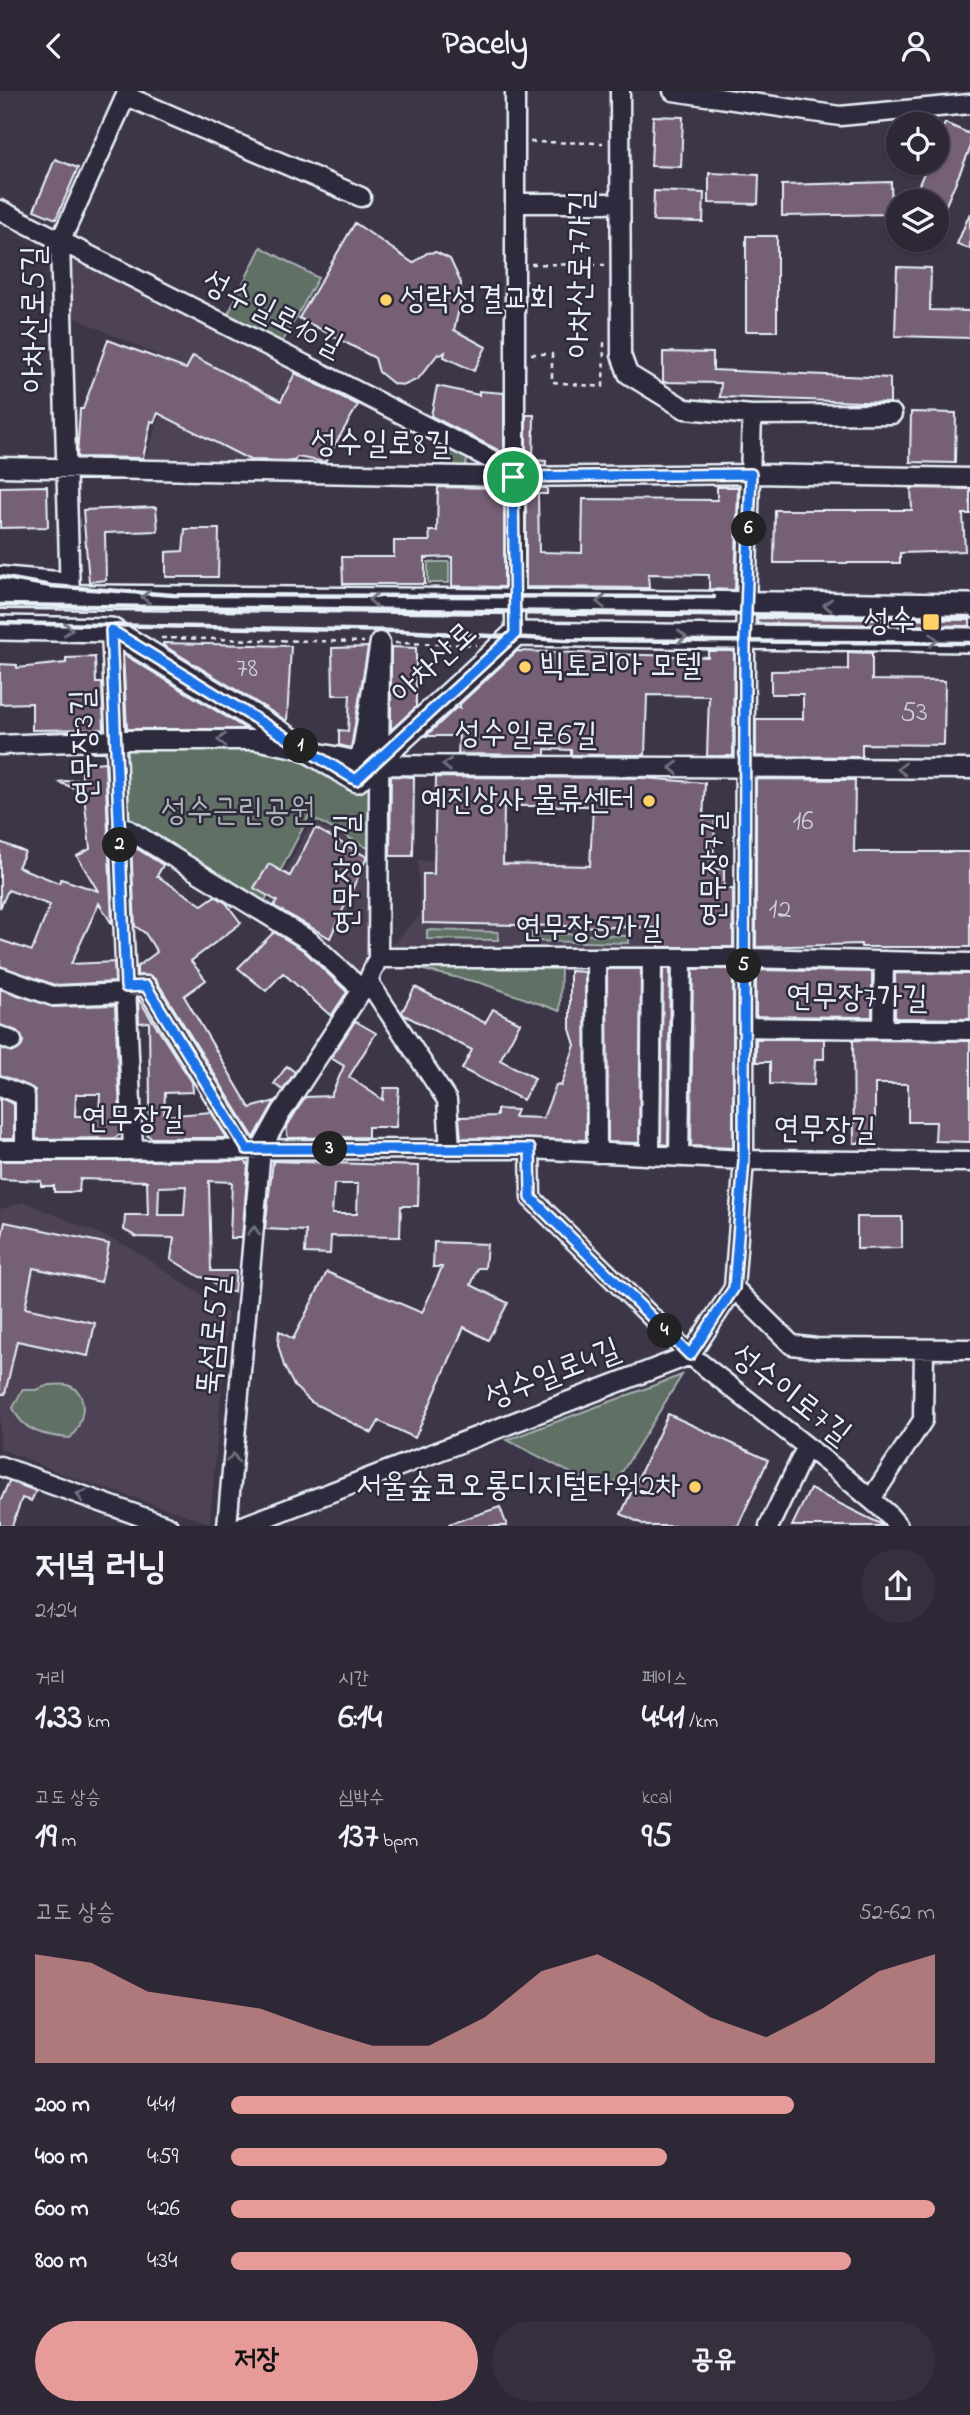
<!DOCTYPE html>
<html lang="ko">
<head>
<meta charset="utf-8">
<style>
  :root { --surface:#2e2836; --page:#36303e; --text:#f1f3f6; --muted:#a7a6ad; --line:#494451; --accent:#e69b98 }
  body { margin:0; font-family:"Indie Flower","Poor Story",sans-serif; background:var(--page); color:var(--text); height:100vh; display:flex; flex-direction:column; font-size:26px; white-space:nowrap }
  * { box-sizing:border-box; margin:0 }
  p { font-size:23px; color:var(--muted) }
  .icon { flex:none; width:38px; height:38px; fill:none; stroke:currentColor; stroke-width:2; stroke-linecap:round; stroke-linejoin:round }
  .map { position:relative; height:1435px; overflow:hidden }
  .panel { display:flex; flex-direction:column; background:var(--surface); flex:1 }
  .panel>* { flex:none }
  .tools { position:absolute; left:886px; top:21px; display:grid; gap:14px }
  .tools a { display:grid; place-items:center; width:63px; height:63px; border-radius:50%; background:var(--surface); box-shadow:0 2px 5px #0004,0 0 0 2px var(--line); font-size:35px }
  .pin { position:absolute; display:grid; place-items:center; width:60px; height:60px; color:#fff; margin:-30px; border:4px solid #fff; border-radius:50%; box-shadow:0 2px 7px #0007 }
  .km { position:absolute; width:35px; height:35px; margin:-18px; border-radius:50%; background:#222; color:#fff; font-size:19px; line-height:35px; text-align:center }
  .round { display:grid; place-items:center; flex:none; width:74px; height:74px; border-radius:37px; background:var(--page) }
  .summary { display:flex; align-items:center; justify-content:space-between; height:119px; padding:0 35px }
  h1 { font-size:38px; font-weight:700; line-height:52px }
  .metrics { display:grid; grid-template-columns:repeat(3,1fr); gap:10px; height:119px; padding:7px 35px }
  .metrics div { display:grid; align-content:center }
  .metrics b { font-size:35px; font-weight:700 }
  .metrics small { font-size:19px; font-weight:400 }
  .metrics p { font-size:19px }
  .chart { height:196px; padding:14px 35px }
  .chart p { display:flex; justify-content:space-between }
  .chart svg { width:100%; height:126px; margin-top:7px; fill:var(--accent); opacity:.7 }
  .cta { display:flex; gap:14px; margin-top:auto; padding:14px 35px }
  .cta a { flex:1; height:80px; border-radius:42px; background:var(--accent); color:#111; font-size:28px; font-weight:700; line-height:80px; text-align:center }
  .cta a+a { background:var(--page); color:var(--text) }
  ul { padding:0 35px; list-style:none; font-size:23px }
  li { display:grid; grid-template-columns:112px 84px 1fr; align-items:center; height:52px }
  li i { height:18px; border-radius:9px; background:var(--accent) }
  header { display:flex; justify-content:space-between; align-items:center; height:91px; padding:0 35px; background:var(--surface); font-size:32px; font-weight:700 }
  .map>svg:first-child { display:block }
</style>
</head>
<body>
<header><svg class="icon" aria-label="back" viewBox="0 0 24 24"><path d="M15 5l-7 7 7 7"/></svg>Pacely<svg class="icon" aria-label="person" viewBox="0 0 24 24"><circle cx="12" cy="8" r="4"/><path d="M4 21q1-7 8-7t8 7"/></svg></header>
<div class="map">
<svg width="970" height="1435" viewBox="0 0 970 1435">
  <rect width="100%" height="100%" fill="#3d3548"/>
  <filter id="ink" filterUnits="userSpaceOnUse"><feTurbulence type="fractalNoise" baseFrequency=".0143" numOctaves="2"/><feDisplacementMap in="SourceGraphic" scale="14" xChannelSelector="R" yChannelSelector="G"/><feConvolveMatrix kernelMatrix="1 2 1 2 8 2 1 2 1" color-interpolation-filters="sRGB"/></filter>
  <g filter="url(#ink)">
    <path fill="#4e4256" d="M72,162L297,274L246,375H142L179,274L71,225Z
      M311,730L374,763L372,864L361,891L266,818Z
      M418,769L653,773L652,862H385L420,824Z
      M25,1111L128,1155L228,1222L210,1432L74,1387L0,1358V1118Z"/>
    <path fill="#606f65" stroke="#a4b0ae" stroke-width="2" d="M261,156L318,187L282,252L228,223Z
      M448,354L469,364L464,379H441Z
      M428,471H449V492H428Z
      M254,655L374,677L375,761L309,725L262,815L126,730L122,656Z
      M427,839L498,841V849L427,848Z
      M532,842L628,845V852L532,850Z
      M397,873L561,876L560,920L481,892Z
      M682,1284L609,1402L507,1349Z
      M49,1294C54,1294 62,1293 67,1294C92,1301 83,1335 70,1347C45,1345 23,1341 13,1317L22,1299H36Z"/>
    <path fill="#756076" stroke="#e8f1f8" stroke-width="2" fill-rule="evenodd" d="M653,25L683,26L681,76L651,75Z
      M945,32L970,43V58L936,137V110H912L928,72H936V53Z
      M55,68L78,77L56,128L34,119Z
      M709,82L759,84L758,113L709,112Z
      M891,91L892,123L782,125V94Z
      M654,100L704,102L703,131L653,130Z
      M970,122V158L957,153Z
      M355,132L413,172L427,162L436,161L450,168L461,192L460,214L454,239L486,256L474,280L444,266L445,261L441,264L438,263L418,288L405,294L394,293L379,281L375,267L299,227Z
      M746,145H777V240H746Z
      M897,176L931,177L930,219L970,220V247L895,245Z
      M108,249L186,278L193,265L281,310L295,282L358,314L325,371L297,366L294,370L250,369L158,322L154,331L151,330L143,367L77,366L80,318H83Z
      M663,261L713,262V279L890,287V312L720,306L721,292L663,291Z
      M437,295L479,304V300L504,302V362L431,325Z
      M911,321L956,322L955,372L910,371Z
      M526,324H534L533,369L546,370V374H526Z
      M47,395L48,436L0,437V396Z
      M438,396L504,397V496L452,495V466L425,467V493H343L342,466H394V450H430L429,440H437Z
      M717,396H738L735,499L709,498V484L648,483L649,497L526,496V397H547V403H538L539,461L582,462L583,408L717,409Z
      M911,397L970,398V423H963L965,460L900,462V472H774L775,419H912Z
      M156,416L158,440L105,442L106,489L89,491L83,419Z
      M185,438H219L218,486H166V461L183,460Z
      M757,527L970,529V535L757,532Z
      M163,552L291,555L287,630L163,554Z
      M368,556L351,657L339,654V639L348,640L350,604H333L332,557Z
      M391,556L416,557V616L391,639Z
      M517,560L708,566V560H734L733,665H707L709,605L647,604L645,664H571V659L545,658V664L458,663L459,645H426L456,617H460V613Z
      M848,561L872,562V589L945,590L944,654L862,653V666L756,665V628H803V603H771V580L848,579Z
      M123,563L246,638H127Z
      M95,566L96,592H102L104,638L32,639V612L0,613V573L17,574V577L66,572V567Z
      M105,671L112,833L99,812L71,873L114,871L115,891L55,894L0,875V849L32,860L50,814L8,799L0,817V751L25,761L18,776L59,792L61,788L98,800L77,765L90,758L84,705L82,700L58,691L82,688V673Z
      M391,685L414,686L413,765H390Z
      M436,686L644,687L705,692L703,728H715L713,778H724V798H733V856H659V837L423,832V783H434ZM504,715H593L590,775L503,773Z
      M756,688L855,689L854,761H970V856H861V853L756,856Z
      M315,737L367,766L330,847L274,815L277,810L254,797L269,773L290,785Z
      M131,754L163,774L157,785L202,814L215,805L226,812L241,832L191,870L206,889L184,905L250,1017L275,1010L254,1047L156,889L151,885L137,884V876L157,861L145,842L135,835Z
      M274,841L303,859L347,901L331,925L283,882L266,900L238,877Z
      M607,878H641L639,1052L608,1051Z
      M663,878H670L668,1054L661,1053Z
      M693,878H733V1057L691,1055Z
      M756,879L872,881V926L756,925Z
      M570,880L585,881L586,1049L461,1047L459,1026L497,1025V1018L517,1019L514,1026L543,1027L556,994L561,995L575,954L570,938Z
      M895,882L970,883V928L895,927Z
      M415,896L485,932L493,918L520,932L500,969L535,987L523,1009L462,978L472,959L404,924L402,921Z
      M0,898L53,916L115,914L121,1043L114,1047L36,1048L35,999L0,984V957L14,961L22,955L23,949L17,940L0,934ZM76,1003H100L99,1025H75Z
      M138,907L192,991L193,1001L165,1002L164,1025L211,1021L227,1047H152L147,1044L150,1012L149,931L139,932Z
      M355,930L376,942L349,986L383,1009L384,997H399L396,1036H368V1046L288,1047L286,1037L305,1006L331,1005L344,975L331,967Z
      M756,948H824V968H815L814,994L770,993V971H756Z
      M853,949L970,950V1051L935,1050L936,1031H908V993H875V1052H854Z
      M287,975L295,981L283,999L274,993Z
      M0,1007L14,1013V1048H0Z
      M0,1070H245L248,1074L242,1147H230L232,1091L209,1090L211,1180H236L234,1201L220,1200L211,1188L200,1186L171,1168L174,1147L137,1146L124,1139L125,1124H148L147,1090L80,1088L79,1101H54V1095H41V1090L0,1088ZM186,1095L184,1124H158L159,1096Z
      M273,1070L419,1075L418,1115H401L400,1146L331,1145L330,1163L305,1162L306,1140L265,1138ZM334,1093H358L357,1123H332Z
      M857,1126H902V1157L857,1158Z
      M5,1131L109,1153L101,1191L33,1177L25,1217L95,1232L88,1265L17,1250L5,1303H0V1154Z
      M434,1151L487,1153L485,1177H478L471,1194L508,1212L488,1249L464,1236L415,1347L379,1330L372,1342L311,1311L294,1295L284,1275L278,1254L279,1240L293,1248L327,1181L422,1222L442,1176H433Z
      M668,1323L768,1369L738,1435H647L621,1423Z
      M9,1390L36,1400L31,1410L22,1407L12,1435H0V1411Z
      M810,1398L881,1433L883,1435H792Z
      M500,1416L507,1435H449V1433Z"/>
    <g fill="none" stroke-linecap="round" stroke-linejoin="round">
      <g stroke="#e8f1f8" stroke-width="23">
        <path id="minor" d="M515,0V543
          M620,0L621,264L628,283L685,318L752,324L892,323
          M673,0L840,25L970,13
          M126,5L361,106
          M515,112H607
          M0,119L500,373L513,386
          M0,376L513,386L751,383L970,387
          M0,485L69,491
          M70,506L60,151L128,0
          M111,539L133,1059
          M0,654L116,649H255L379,674L970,678
          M119,733L310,850L362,899
          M378,867H744L970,872
          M596,867L597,1062
          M0,886L53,905L127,902
          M368,890L447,1009L450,1058
          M126,896L146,895L247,1058
          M744,936L970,939
          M883,937L884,870
          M0,945L12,950
          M0,995L25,1005V1059
          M530,1058L531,1107L690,1264L834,1377L887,1422L898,1435
          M0,1059L530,1058L744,1069L970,1071
          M650,1064L652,867
          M679,1066L682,867
          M734,1197L792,1254L816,1257L970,1258
          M0,1375L168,1435
          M871,1408L923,1329L924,1258
          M227,1435L261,1058L281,1022L368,890L378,867L380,551L357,689
          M243,1435L690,1264L734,1197L744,1069L745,547L752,324
          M769,1435L806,1357"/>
      </g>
      <g stroke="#e8f1f8" stroke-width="28">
        <path id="major" d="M0,505L970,515
          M0,537L111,539L357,689L515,543L970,549"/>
      </g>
      <path stroke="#e8f1f8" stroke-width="2.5" stroke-dasharray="5 5" stroke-linecap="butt" d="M530,51L603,52
        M531,173L605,174
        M531,263H552V291L603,296L604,251
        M161,547L364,551
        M395,552L476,554"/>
      <use href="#minor" stroke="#2f2a3d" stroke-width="18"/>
      <use href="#major" stroke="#2f2a3d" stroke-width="23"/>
      <path stroke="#e8f1f8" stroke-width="4.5" d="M0,486L51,495L173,504L714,506
        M0,514L970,526
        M0,532L399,540L565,549L970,552"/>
    </g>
    <defs><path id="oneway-chevron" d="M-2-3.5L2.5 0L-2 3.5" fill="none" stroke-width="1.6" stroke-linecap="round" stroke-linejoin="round" transform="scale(1.75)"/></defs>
    <g stroke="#70707e">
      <use href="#oneway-chevron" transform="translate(146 506) rotate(-179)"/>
      <use href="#oneway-chevron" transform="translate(373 509) rotate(-179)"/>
      <use href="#oneway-chevron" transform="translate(601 511) rotate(-179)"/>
      <use href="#oneway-chevron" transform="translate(828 514) rotate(-179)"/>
      <use href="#oneway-chevron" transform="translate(68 538) rotate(1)"/>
      <use href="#oneway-chevron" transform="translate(682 546) rotate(1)"/>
      <use href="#oneway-chevron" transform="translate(934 549)"/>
      <use href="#oneway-chevron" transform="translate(222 649) rotate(180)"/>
      <use href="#oneway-chevron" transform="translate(447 674) rotate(-179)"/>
      <use href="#oneway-chevron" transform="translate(674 677) rotate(-179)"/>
      <use href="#oneway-chevron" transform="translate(902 678) rotate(-180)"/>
      <use href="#oneway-chevron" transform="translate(254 1140) rotate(-85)"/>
      <use href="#oneway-chevron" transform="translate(233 1367) rotate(-85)"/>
      <use href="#oneway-chevron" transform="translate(81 1404) rotate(-160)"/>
    </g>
  </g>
  <g fill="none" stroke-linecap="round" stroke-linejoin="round" filter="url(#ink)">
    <g stroke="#fff" stroke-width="14">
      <path id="route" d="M751,383L745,547L744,1069L734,1197L690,1264L531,1107L530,1058H247L146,895L126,896L111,539L356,689L515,543L513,386Z"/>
    </g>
    <use href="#route" stroke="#1a73e8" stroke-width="9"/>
  </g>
  <g fill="#ffd166" stroke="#2f2a3d" stroke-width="2.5">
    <circle cx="386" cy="209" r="7"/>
    <rect x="922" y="522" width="18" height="18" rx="3.5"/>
    <circle cx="525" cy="576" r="7"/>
    <circle cx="649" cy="710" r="7"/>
    <circle cx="695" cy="1396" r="7"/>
  </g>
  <g text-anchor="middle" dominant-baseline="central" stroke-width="5" stroke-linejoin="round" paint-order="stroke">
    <g font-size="28" fill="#cbcdd8">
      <text x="247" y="578">78</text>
      <text x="914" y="622">53</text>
      <text x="803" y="731">16</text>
      <text x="780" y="819">12</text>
    </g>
    <g font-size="32" fill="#e8f1f8" stroke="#2f2a3d">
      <text transform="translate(582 183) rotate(-89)">아차산로7가길</text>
      <text transform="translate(272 224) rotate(27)">성수일로10길</text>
      <text transform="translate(35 228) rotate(-90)">아차산로5길</text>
      <text transform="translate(381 354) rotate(1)">성수일로8길</text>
      <text transform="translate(435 573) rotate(-43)">아차산로</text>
      <text transform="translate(526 645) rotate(1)">성수일로6길</text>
      <text transform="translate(86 656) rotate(-92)">연무장3길</text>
      <text transform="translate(715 778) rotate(-90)">연무장7길</text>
      <text transform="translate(348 783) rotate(-90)">연무장5길</text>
      <text x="589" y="838">연무장5가길</text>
      <text transform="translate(857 908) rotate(1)">연무장7가길</text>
      <text x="133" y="1029">연무장길</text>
      <text transform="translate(825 1040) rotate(1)">연무장길</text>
      <text transform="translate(215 1244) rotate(-85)">뚝섬로5길</text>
      <text transform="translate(553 1284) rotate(-21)">성수일로4길</text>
      <text transform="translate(790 1305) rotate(38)">성수이로7길</text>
    </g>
    <g font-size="32" fill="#e8f1f8" stroke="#2f2a3d" text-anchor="end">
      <text x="400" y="209" text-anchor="start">성락성결교회</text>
      <text x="915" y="531">성수</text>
      <text x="539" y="576" text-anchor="start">빅토리아 모텔</text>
      <text x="635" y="710">예진상사 물류센터</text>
      <text x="681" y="1396">서울숲코오롱디지털타워2차</text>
    </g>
    <g font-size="32" fill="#abb6b6" stroke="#2f2a3d">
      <text x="238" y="721">성수근린공원</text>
    </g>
  </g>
</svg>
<div class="tools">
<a><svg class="icon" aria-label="locate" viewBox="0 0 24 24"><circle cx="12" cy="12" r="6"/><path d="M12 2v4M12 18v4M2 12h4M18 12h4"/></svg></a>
<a><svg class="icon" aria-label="layers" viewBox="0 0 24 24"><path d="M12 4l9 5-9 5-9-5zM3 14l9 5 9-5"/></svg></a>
</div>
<div class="pin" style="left:513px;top:386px;background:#1e9e55"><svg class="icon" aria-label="arrive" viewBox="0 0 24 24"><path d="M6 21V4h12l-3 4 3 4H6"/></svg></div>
<b class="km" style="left:301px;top:655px">1</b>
<b class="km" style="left:120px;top:754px">2</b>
<b class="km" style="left:330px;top:1058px">3</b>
<b class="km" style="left:665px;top:1240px">4</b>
<b class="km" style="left:744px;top:875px">5</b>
<b class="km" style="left:749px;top:438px">6</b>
</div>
<section class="panel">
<div class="summary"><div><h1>저녁 러닝</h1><p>21:24</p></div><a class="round"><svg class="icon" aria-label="share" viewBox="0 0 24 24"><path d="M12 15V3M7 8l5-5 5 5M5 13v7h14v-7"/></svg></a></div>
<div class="metrics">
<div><p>거리</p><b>1.33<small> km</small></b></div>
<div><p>시간</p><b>6:14</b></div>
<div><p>페이스</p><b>4:41<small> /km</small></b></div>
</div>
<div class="metrics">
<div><p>고도 상승</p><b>19<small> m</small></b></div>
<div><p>심박수</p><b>137<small> bpm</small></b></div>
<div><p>kcal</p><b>95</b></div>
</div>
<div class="chart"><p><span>고도 상승</span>52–62 m</p>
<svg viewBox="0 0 160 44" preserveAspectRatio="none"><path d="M0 44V6L10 9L20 19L30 22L40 25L50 32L60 38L70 38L80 28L90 12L100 6L110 16L120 28L130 35L140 25L150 12L160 6V44z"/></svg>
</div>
<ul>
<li><b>200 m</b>4:41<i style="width:80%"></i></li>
<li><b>400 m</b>4:59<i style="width:62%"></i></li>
<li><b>600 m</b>4:26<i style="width:100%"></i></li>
<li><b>800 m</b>4:34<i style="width:88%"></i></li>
</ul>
<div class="cta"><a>저장</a><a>공유</a></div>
</section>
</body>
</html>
